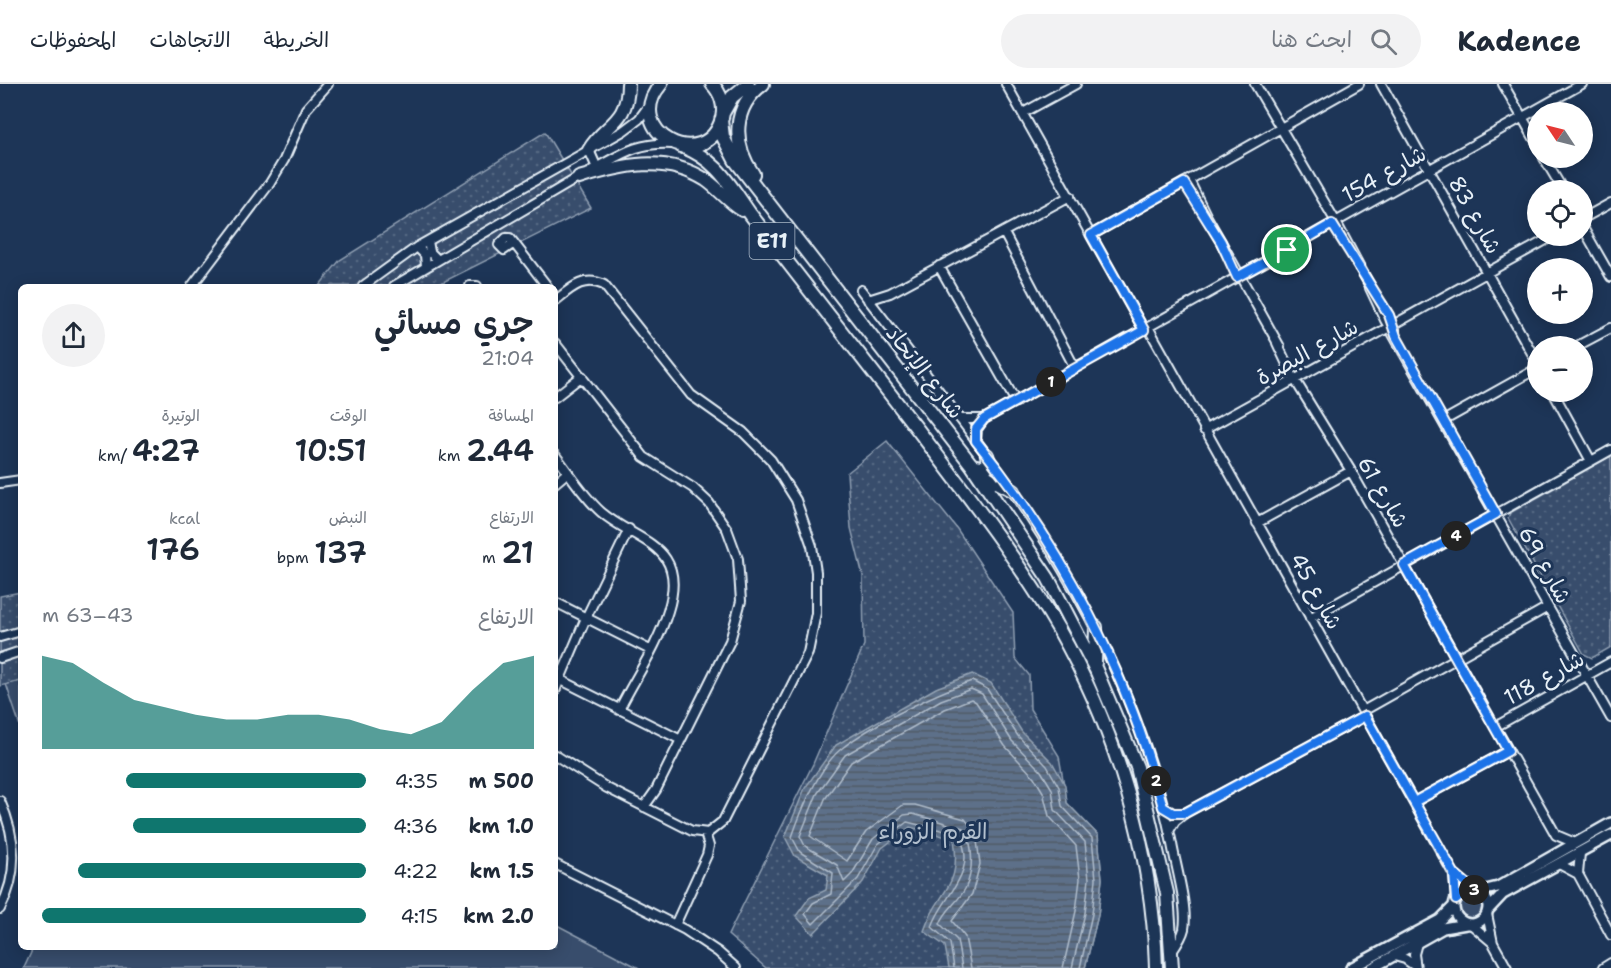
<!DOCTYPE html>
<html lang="ar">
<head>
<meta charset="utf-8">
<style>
  :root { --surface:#fff; --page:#f2f2f3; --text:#1f2937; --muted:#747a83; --line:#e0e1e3; --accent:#0f766e }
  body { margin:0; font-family:"Shantell Sans","Playpen Sans Arabic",sans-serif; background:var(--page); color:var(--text); direction:rtl; height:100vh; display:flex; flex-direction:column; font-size:22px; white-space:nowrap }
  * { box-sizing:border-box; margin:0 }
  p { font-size:20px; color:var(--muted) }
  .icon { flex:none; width:33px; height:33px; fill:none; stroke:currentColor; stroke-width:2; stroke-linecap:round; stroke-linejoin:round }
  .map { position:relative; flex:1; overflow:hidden; direction:ltr }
  .panel { position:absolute; left:18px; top:200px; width:540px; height:666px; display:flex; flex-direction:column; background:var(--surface); border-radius:9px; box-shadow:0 3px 15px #0003; direction:rtl }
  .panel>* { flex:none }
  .needle { width:39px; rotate:305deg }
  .buttons { position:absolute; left:1527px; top:18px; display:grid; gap:12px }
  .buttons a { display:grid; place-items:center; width:66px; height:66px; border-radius:50%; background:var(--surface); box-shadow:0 3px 15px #0003; font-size:30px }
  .pin { position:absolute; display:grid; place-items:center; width:51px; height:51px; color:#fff; margin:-26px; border:3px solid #fff; border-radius:50%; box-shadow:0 2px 6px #0007 }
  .km { position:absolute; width:30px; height:30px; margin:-15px; border-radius:50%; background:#222; color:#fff; font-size:16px; line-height:30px; text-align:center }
  .round { display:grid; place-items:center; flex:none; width:63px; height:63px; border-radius:32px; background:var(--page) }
  .head { display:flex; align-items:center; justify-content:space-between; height:102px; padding:0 24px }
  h1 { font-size:33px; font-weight:600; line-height:45px }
  .stats { display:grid; grid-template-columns:repeat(3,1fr); gap:9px; height:102px; padding:6px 24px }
  .stats div { display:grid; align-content:center }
  .stats b { font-size:30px; font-weight:600 }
  .stats small { font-size:16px; font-weight:400 }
  .stats p { font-size:16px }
  .chart { height:168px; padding:12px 24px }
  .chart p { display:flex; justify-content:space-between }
  .chart svg { width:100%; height:108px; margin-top:6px; fill:var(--accent); opacity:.7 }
  ul { padding:0 24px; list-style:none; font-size:20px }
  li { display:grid; grid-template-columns:96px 72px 1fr; align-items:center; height:45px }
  li i { height:15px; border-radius:8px; background:var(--accent) }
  header { display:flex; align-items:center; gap:36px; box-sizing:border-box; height:84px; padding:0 30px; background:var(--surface); border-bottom:2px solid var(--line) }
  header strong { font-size:28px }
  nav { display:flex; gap:33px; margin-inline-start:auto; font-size:21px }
  .search { width:420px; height:54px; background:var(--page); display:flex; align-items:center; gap:15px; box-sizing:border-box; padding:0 21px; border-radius:33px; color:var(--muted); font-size:22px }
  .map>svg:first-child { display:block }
</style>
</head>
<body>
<header>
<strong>Kadence</strong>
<div class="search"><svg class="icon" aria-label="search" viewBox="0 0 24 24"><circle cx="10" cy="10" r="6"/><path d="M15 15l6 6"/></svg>ابحث هنا</div>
<nav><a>الخريطة</a><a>الاتجاهات</a><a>المحفوظات</a></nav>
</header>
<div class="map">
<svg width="1611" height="884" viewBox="0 0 1611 884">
  <defs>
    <pattern id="park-dots" width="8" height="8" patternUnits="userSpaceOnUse" patternTransform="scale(1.5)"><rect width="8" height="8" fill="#374d6c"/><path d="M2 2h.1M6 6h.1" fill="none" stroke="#546782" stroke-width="1.8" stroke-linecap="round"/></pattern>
    <pattern id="water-rules" width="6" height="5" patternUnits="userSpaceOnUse" patternTransform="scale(1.5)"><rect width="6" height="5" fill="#5d7089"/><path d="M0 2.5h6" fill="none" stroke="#505a66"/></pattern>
  </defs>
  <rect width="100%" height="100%" fill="#1d3557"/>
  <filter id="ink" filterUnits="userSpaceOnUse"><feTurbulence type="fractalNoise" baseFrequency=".0167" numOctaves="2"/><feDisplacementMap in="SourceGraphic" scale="12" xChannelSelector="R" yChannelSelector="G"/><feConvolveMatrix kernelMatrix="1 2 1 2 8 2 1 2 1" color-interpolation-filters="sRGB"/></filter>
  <g filter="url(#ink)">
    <path fill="#374d6c" stroke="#909fb2" stroke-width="1.5" d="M21,597V645L6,600Z
      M1456 822a13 13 0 1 1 26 0a13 13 0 1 1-26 0Z
      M555,840L639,884H24L34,862H555Z"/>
    <path fill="url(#park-dots)" stroke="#909fb2" stroke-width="1.5" d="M545,48L591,124L435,202H319L340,176Z
      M887,357L957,445L1013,529L1015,574L1029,591L1030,625L1059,672L1067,719L1098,751L1102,795L1098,831L1085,884H766L728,851L813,680L864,561L863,492L851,444L847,389Z
      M1611,372V563L1592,574L1584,570L1508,434L1510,429Z
      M21,508V597L0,602V512Z"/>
    <path fill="url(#water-rules)" stroke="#95a4b5" stroke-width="1.5" d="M972,590L991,599L1022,648L1052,678L1065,701L1067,719L1098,751L1102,795L1098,831L1085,884H949L945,862L924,847C938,805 962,806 954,755L910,743L882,764L863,798L813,850L796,832L809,814L826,806L828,791L795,772L785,753L805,704L836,661L936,604Z"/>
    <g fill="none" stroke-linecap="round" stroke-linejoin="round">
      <path stroke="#b0bdcc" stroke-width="1.5" d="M954,884L950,859L932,843C941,813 981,788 958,750L907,738L878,760L858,795L813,840L805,830L813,819L831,810L833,789L800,768L792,753C801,727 819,683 841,665C871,641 935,609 972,597L987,605L1018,652L1047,682L1059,703L1062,722L1092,754L1096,795L1092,830L1080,884
        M962,884L957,856L940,840C945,826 958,818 965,805C973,789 975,759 963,744L913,730L904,731L873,755L852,790L844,798L837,781L805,762L800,752L817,710L845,671L941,616L971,605L982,610L1012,657L1041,687L1052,705L1055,726L1085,758L1089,795L1085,829L1072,884
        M971,884L965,853L952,837L972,810L980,780L976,749L965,735L915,721H903L866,748L847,777L810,752L825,715L851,678L945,625L971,615L976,618L1005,662L1034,693L1043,708L1049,732L1076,762L1080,795L1076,827L1063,884"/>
      <g stroke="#e8f1f8" stroke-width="12">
        <path id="minor" d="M1006,0L1144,246
          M1255,0L1336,138L1372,206
          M1381,0L1538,280
          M1503,0L1538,61
          M1023,29L1076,0
          M589,66L597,84
          M1544,74L1563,106
          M592,86C622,70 637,58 672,60
          M1189,96L1207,133L1280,263
          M1582,135L1611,119
          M1582,142L1611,193
          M1004,149L1075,284
          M1091,151L1359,0
          M428,157L430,168L437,175
          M514,159L504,166L499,161L506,154H510L547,202
          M417,163L425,171L426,182
          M939,182L1016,318
          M192,202L270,99L284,76L306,25L328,0
          M363,202L417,163L623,47L639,35L650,20
          M394,202L581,92
          M470,202H477
          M1370,204L1385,236L1611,634
          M861,206C996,381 1127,537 1172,760C1176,783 1188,823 1184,845C1182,854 1176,862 1171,869
          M868,216L890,209L1070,112
          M555,217C570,205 583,191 604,201L691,311L743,348L771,376L796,416L812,462L816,488V529L808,569L723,737L708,749L692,747L607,704L555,671
          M1382,221L1395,245
          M1148,243L1453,789L1475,807
          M555,259L644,373L693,404L709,419L727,445L738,475L741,517L730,557L656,706L644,723
          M1277,259L1292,291L1351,387L1556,751L1575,759
          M1577,262L1611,244
          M1553,308L1591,377
          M555,313L582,292
          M960,335H984
          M1443,337L1538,284
          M1204,346L1553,152
          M976,356L977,345L984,335L1582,0
          M555,371C570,390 583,412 601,428C637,459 689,460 668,527C658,561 635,594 619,626
          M0,399L21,396
          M555,399L568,388
          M1257,439L1351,387
          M555,518L650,566
          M1310,534L1611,366
          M0,553L21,547
          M0,574L21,567
          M555,593L681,656
          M555,607L586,534L629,445
          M1363,627L1548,523
          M1495,643L1611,578
          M0,717C16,752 19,790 0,825
          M1414,718L1508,667
          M1169,747L1175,737L1185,729L1365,632
          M555,780L685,846L718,868L736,884
          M1559,780L1578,790L1611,851
          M1454,790L1456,816
          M1578,790L1580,769
          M1487,830L1493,859L1507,884
          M675,841L707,771L709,762L705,749
          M1472,841L1492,858
          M1394,872L1405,875L1415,882
          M1416,884L1414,870L1417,859
          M1603,884L1611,879"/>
      </g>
      <g stroke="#e8f1f8" stroke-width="14">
        <path id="tertiary" d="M1454 823a17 17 0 1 1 34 0a17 17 0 1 1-34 0Z
          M1478,808L1498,803L1611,739
          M1488,826L1503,810L1611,751
          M1351,884L1440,836L1454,822
          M1372,884L1443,844L1466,840"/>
      </g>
      <g stroke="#e8f1f8" stroke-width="16">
        <path id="trunk" d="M661,0C620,48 706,92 722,34C725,22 721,9 712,0
          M723,29L732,13L748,0
          M721,36L723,53L735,76L971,380L1048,494L1064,524L1096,586L1137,683L1167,809L1172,884
          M681,62C718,76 729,100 751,131C807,202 862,274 918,346C967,411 1018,475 1059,546C1116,646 1153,768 1156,884
          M589,66C605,39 628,40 628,0
          M753,90C732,60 732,23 763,0
          M579,94C622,81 665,70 706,96C719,105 729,118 742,126
          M972,381L986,384L989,379L987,371
          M978,388L1014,407
          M1095,579L1096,543"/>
      </g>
      <use href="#minor" stroke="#1d3557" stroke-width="8"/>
      <use href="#tertiary" stroke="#1d3557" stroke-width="9"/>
      <use href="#trunk" stroke="#1d3557" stroke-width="12"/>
    </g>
  </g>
  <g fill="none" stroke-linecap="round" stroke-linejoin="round" filter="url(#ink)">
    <g stroke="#fff" stroke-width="12">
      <path id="route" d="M1287,166L1237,193L1221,158L1184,99L1091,151L1144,246L984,335L976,345V357C1063,464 1128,589 1163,723L1173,729H1185L1365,632L1454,789L1456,816L1466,807H1475L1454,789L1414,718L1508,667L1404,481L1496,430L1396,252L1389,231L1332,140L1287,166"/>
    </g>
    <use href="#route" stroke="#1a73e8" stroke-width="8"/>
  </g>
  <g text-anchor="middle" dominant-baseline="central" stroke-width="6" stroke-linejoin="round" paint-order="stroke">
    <rect fill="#1d3557" stroke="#abb9c8" stroke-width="1.5" x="749.5" y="139" width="45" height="36" rx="4.5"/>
    <g font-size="21" font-weight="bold" fill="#e8f1f8">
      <text x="772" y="157">E11</text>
    </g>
    <g font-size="22" fill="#e8f1f8" stroke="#1d3557">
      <text transform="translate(1384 90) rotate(-29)">شارع 154</text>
      <text transform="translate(1475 131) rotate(61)">شارع 83</text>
      <text transform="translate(1307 268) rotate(-29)">شارع البصرة</text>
      <text transform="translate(925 288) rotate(52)">شارع الإتحاد</text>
      <text transform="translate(1383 408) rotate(60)">شارع 61</text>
      <text transform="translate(1545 481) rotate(61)">شارع 69</text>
      <text transform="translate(1316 507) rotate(61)">شارع 45</text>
      <text transform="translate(1544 594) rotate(-29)">شارع 118</text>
    </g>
    <g font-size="22" fill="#b3c0ce" stroke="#1d3557">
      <text x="933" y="747">القرم الزوراء</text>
    </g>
  </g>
</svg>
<div class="buttons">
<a><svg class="needle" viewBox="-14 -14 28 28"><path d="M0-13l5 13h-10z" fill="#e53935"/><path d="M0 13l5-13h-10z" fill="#747a83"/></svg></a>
<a><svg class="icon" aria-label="locate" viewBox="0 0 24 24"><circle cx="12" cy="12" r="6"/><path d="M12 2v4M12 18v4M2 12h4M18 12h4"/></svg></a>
<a>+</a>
<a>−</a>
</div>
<div class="pin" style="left:1287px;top:166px;background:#1e9e55"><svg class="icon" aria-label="arrive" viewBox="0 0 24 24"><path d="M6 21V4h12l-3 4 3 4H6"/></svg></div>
<b class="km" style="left:1051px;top:298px">1</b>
<b class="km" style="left:1156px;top:697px">2</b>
<b class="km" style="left:1474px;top:806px">3</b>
<b class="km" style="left:1456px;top:452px">4</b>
<section class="panel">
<div class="head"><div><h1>جري مسائي</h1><p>21:04</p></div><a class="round"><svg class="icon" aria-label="share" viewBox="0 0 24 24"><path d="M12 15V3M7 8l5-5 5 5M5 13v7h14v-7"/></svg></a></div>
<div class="stats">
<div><p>المسافة</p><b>2.44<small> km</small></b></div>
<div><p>الوقت</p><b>10:51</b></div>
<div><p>الوتيرة</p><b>4:27<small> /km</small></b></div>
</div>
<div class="stats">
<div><p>الارتفاع</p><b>21<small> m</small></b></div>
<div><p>النبض</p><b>137<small> bpm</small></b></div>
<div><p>kcal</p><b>176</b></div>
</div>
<div class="chart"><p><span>الارتفاع</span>43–63 m</p>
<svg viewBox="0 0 160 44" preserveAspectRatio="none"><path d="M0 44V6L10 9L20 17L30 24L40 27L50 30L60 32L70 32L80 30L90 30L100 32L110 36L120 38L130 33L140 20L150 9L160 6V44z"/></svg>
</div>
<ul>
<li><b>500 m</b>4:35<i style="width:74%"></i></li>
<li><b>1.0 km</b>4:36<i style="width:72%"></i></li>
<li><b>1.5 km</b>4:22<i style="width:89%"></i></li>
<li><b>2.0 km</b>4:15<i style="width:100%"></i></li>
</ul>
</section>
</div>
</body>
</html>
